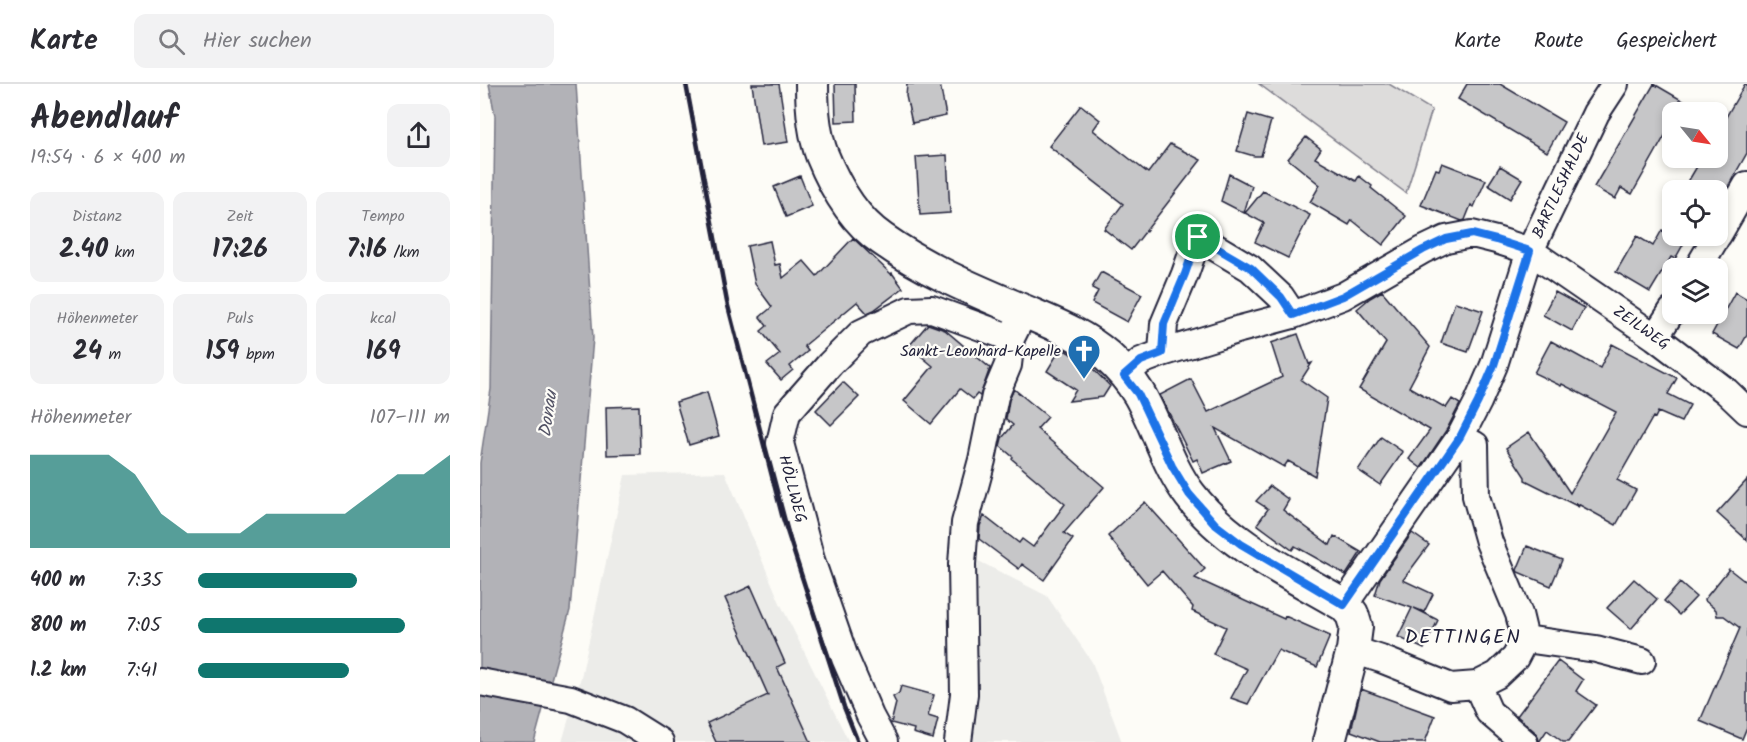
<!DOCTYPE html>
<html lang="de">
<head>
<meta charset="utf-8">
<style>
  :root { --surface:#fff; --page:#f2f2f3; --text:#2b2b33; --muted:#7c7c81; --line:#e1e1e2; --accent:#0f766e }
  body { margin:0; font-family:Kalam,sans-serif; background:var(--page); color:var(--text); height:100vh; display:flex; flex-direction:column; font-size:22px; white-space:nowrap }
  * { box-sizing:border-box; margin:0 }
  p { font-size:20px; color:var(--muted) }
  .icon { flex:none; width:33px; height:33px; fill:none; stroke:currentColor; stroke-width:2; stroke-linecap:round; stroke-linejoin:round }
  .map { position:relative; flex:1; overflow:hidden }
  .drawer { display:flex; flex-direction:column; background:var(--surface); width:480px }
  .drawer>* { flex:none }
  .needle { width:39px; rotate:120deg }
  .tools { position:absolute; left:1182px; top:18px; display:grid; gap:12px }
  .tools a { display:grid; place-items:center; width:66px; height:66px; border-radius:12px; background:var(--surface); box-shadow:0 3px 9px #0003; font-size:30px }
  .pin { position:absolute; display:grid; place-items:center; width:51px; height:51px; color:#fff; margin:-26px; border:3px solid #fff; border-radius:50%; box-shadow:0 2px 6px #0007 }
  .round { display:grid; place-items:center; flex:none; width:63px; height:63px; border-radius:12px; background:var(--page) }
  .head { display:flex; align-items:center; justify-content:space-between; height:102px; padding:0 30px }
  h1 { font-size:33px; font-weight:700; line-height:45px }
  .metrics { display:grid; grid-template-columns:repeat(3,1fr); gap:9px; height:102px; padding:6px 30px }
  .metrics div { display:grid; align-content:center; border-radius:12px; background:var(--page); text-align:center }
  .metrics b { font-size:26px; font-weight:700 }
  .metrics small { font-size:16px; font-weight:400 }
  .metrics p { font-size:16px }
  .chart { height:168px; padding:12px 30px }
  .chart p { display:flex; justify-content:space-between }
  .chart svg { width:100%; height:108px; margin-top:6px; fill:var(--accent); opacity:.7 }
  ul { padding:0 30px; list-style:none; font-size:20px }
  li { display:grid; grid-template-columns:96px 72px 1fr; align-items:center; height:45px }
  li i { height:15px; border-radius:8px; background:var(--accent) }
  header { display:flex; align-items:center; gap:36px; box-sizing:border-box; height:84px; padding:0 30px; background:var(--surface); border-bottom:2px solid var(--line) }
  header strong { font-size:28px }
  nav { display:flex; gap:33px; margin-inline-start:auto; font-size:21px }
  .search { width:420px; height:54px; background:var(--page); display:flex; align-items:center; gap:15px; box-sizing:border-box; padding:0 21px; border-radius:12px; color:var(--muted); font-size:22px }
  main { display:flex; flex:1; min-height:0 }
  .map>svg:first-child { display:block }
</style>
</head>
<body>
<header>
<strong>Karte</strong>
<div class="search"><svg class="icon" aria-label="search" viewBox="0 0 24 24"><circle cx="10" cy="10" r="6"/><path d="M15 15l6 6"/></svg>Hier suchen</div>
<nav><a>Karte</a><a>Route</a><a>Gespeichert</a></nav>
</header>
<main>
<section class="drawer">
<div class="head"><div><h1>Abendlauf</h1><p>19:54 · 6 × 400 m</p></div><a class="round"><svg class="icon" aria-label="share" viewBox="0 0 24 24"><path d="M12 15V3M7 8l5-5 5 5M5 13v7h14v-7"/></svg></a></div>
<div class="metrics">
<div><p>Distanz</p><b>2.40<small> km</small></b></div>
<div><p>Zeit</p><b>17:26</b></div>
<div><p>Tempo</p><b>7:16<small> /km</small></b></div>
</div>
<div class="metrics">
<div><p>Höhenmeter</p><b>24<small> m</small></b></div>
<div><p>Puls</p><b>159<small> bpm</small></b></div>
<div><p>kcal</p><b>169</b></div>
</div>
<div class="chart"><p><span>Höhenmeter</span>107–111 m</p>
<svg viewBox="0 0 160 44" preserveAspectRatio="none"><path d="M0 44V6L10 6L20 6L30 6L40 14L50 30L60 38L70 38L80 38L90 30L100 30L110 30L120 30L130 22L140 14L150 14L160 6V44z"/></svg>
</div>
<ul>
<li><b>400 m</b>7:35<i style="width:63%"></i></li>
<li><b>800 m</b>7:05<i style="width:82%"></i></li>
<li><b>1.2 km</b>7:41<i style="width:60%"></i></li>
</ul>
</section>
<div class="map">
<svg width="1267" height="658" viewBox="0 0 1267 658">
  <rect width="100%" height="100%" fill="#fdfcf7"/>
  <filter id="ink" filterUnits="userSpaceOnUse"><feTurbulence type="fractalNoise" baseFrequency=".0167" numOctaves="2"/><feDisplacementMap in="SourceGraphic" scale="12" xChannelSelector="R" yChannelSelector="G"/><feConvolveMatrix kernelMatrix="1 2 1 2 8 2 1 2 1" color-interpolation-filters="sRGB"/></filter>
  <g filter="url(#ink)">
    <path fill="#ecece9" d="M245,388L300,519L369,658H82L101,593L145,391Z
      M475,465L567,512L612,578L642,658H469L473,612Z"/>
    <path fill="#dddcdb" stroke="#807f8b" stroke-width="1.5" d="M779,0H909L952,26L926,109Z"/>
    <path fill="#b2b2b7" stroke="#787885" stroke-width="1.5" d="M9,0H96L113,254L90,526L54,658H0V379L11,305L15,32Z"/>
    <path fill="#c6c6c8" stroke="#22223b" stroke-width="1.5" d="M272,0H299L308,58L281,62Z
      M355,0H375L376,37L356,38Z
      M427,0H460L466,32L432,39L426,12Z
      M987,0H1020L1084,38L1067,68L978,15Z
      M1174,0L1205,18L1199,28H1192V39L1152,110L1141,104L1135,115L1114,103Z
      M1265,0H1267V69L1238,120V101L1234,106H1203L1222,74H1238V47Z
      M601,21L620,36L613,46L668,89L690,60L721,76L651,166L624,145L643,120L569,62Z
      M768,30L791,37L781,72H774L757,67Z
      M826,53L841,65L835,74L876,97L879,92L892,102L891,104L926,132L903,161L872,136L869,141L830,118L840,101L808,75Z
      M467,71L470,129L440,131L436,73Z
      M962,79L1006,96L994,123L991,121L985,136L982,137L941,121L956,85L959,86Z
      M1020,82L1042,95L1030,115L1008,101Z
      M749,90L772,102L764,129L741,117Z
      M320,92L332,122L306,133L294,103Z
      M783,107L830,131L808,174L775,158L784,139L765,129Z
      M1182,146L1204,159L1195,175L1191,173L1170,208L1136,188L1157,152L1173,162Z
      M373,154L411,190L412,189L423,204L394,226L387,229L377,218L324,262L328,267L310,282L313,286L301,296L287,280L300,270L281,247L287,242L280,233L292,223L275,200L267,162L290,157L295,181L300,180L303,194L324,177L337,192Z
      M621,188L662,210L647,238L612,219L618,207L612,204Z
      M902,207L950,263L929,303L966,324L972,315L980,320L967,345L941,384L929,375L950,346L879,305L906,259L877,225L890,214Z
      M1075,208L1104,224L1092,247L1063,231Z
      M1255,208L1267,215V251L1259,265L1232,250Z
      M975,218L1003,227L988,268L961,259Z
      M448,240L465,246L510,284L500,312L497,310L493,315L480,305L451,340L424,317L453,282L429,262Z
      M818,250L829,280L832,279L821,296L847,314L835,392L808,377L804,383L735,344L751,377L723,389L717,375L713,377L680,311L711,295L728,328L802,293L791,259Z
      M1071,257L1120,284L1132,260L1197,294L1188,310L1210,321L1201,338L1178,328L1175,334L1173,333L1137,396L1156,406L1136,441L1096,419L1099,423L1045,396V393L1026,364L1049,348L1090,409L1136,328L1082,300L1081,302L1054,289Z
      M581,264L607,279L630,302L623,313L589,317L596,306L567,287Z
      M363,298L379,313L351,341L336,326Z
      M534,305L568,333L557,345L624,403L584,449L593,455L564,496L542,480L539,485L499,455L500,442L504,432L539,459L542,455L553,463L585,420L532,375L533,373L520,362L522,354L533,341L526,335L529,316Z
      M227,308L239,352L209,361L196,318Z
      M159,322L160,370L127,371L126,323Z
      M901,353L923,368L900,401L878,386Z
      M1267,396V456L1237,429Z
      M790,402L809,416L803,426L850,461L854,452L881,468L866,491L815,462L812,466L777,440L788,425L776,417Z
      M665,418L725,485L715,494L804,535L805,532L850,552L837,583L798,566L768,620L751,614L767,585L733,570L746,543L712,527L713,523L682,487L667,500L628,452Z
      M932,449L949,461L923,496L953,510L944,528L934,524L958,536L944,565L918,553L932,524L895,511L900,495Z
      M1047,462L1082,476L1071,502L1038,488L1037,486Z
      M1249,485L1267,499V643L1262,655L1220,637L1260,544L1244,532H1237L1236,526L1224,516Z
      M1154,495L1177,515L1151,545L1127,524Z
      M1200,499L1216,513L1199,531L1184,517Z
      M271,502L305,579L297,583L331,658H236L227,639L288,611L245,514Z
      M1078,577L1103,596L1096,607L1116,621L1088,658H1083L1067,646L1059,658L1058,652L1054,647L1037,632Z
      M421,602L454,611L448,632L458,635L453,655L433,649L434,645L411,639L416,619L413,613L419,609Z
      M881,605L955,632L945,658H900L871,647Z"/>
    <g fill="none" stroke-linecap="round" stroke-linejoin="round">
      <g stroke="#22223b" stroke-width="30">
        <path id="minor" d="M1238,151L1267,101
          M1218,184L1237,152
          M1175,253L1192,227
          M682,269L684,240L705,190L718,153L770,184L801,213L813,231
          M644,292L661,277L682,269L760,245L813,231L863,212L943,166L966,155L992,150L1016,156L1050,167L1175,253L1246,307L1267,327
          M864,521L980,353L998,318L1014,281L1050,167L1116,29L1135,0
          M1045,555L1116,565L1162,577
          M873,566L901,575L971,603L997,601L1017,591L1035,574L1045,555L1039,530L1009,458L996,412L995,361L980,353
          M0,598L91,615L145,636L180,658
          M997,601L1009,628L1044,658
          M404,658L390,632L365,574L331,476L300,359L307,329L350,280L381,249L429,226L452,225L531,254L544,228
          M478,658L484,610L482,480L485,439L502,376L515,312L528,281L531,254"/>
      </g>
      <g stroke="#22223b" stroke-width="36">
        <path id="major" d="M332,0C332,22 334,50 342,71C355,103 374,136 402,155C444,185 492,205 539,225C569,238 602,250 627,272C638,282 651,297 659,310C678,343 687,381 710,411C749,462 810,489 864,521L872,530L876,543L873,566L849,658"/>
      </g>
      <use href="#minor" stroke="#fdfcf7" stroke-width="26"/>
      <use href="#major" stroke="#fdfcf7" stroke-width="32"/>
      <path stroke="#22223b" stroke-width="4.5" d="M206,0L247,218L302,431L364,623L378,658"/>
    </g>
  </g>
  <g fill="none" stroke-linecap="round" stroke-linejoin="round" filter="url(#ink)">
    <g stroke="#fff" stroke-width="12">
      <path id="route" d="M992,150L1016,156L1050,167L1014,281L998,318L980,353L864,521L761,460L736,441L709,410L692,382L658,310L644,292L661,277L682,269L684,240L705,190L718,153L771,184L801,213L813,231L863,212L943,166L966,155Z"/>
    </g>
    <use href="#route" stroke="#1a73e8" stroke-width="8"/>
  </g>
  <defs>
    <g id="church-pin" transform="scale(1.725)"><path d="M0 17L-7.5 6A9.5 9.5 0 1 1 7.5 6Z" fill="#1f6fb2" stroke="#fdfcf7"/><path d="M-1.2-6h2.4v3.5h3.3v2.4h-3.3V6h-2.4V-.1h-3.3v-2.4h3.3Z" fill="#fff"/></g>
  </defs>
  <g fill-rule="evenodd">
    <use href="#church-pin" x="604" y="267"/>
  </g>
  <g text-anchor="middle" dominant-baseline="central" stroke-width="4.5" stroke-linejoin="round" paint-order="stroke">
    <g font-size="16" fill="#22223b" stroke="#fdfcf7">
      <text transform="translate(1081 102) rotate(-65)">BARTLESHALDE</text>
      <text transform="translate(1161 244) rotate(35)">ZEILWEG</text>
      <text transform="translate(312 405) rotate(75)">HÖLLWEG</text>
    </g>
    <g font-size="16" fill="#22223b" stroke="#fdfcf7" text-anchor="end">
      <text x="581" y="267">Sankt-Leonhard-Kapelle</text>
    </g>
    <g font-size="18" font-style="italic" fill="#545466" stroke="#fdfcf7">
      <text transform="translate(69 330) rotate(-82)">Donau</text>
    </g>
    <g font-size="20" letter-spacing="1.5" fill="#22223b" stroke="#fdfcf7">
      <text x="983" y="554">DETTINGEN</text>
    </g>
  </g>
</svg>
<div class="tools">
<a><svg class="needle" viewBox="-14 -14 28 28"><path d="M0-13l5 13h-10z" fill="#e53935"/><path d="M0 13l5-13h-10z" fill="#7c7c81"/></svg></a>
<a><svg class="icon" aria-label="locate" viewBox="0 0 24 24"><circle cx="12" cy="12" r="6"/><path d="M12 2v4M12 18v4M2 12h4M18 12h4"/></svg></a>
<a><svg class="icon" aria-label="layers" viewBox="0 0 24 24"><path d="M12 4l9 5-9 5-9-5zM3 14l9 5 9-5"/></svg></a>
</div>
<div class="pin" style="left:718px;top:153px;background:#1e9e55"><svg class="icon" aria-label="arrive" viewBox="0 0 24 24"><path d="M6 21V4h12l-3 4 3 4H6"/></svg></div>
</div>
</main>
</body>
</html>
